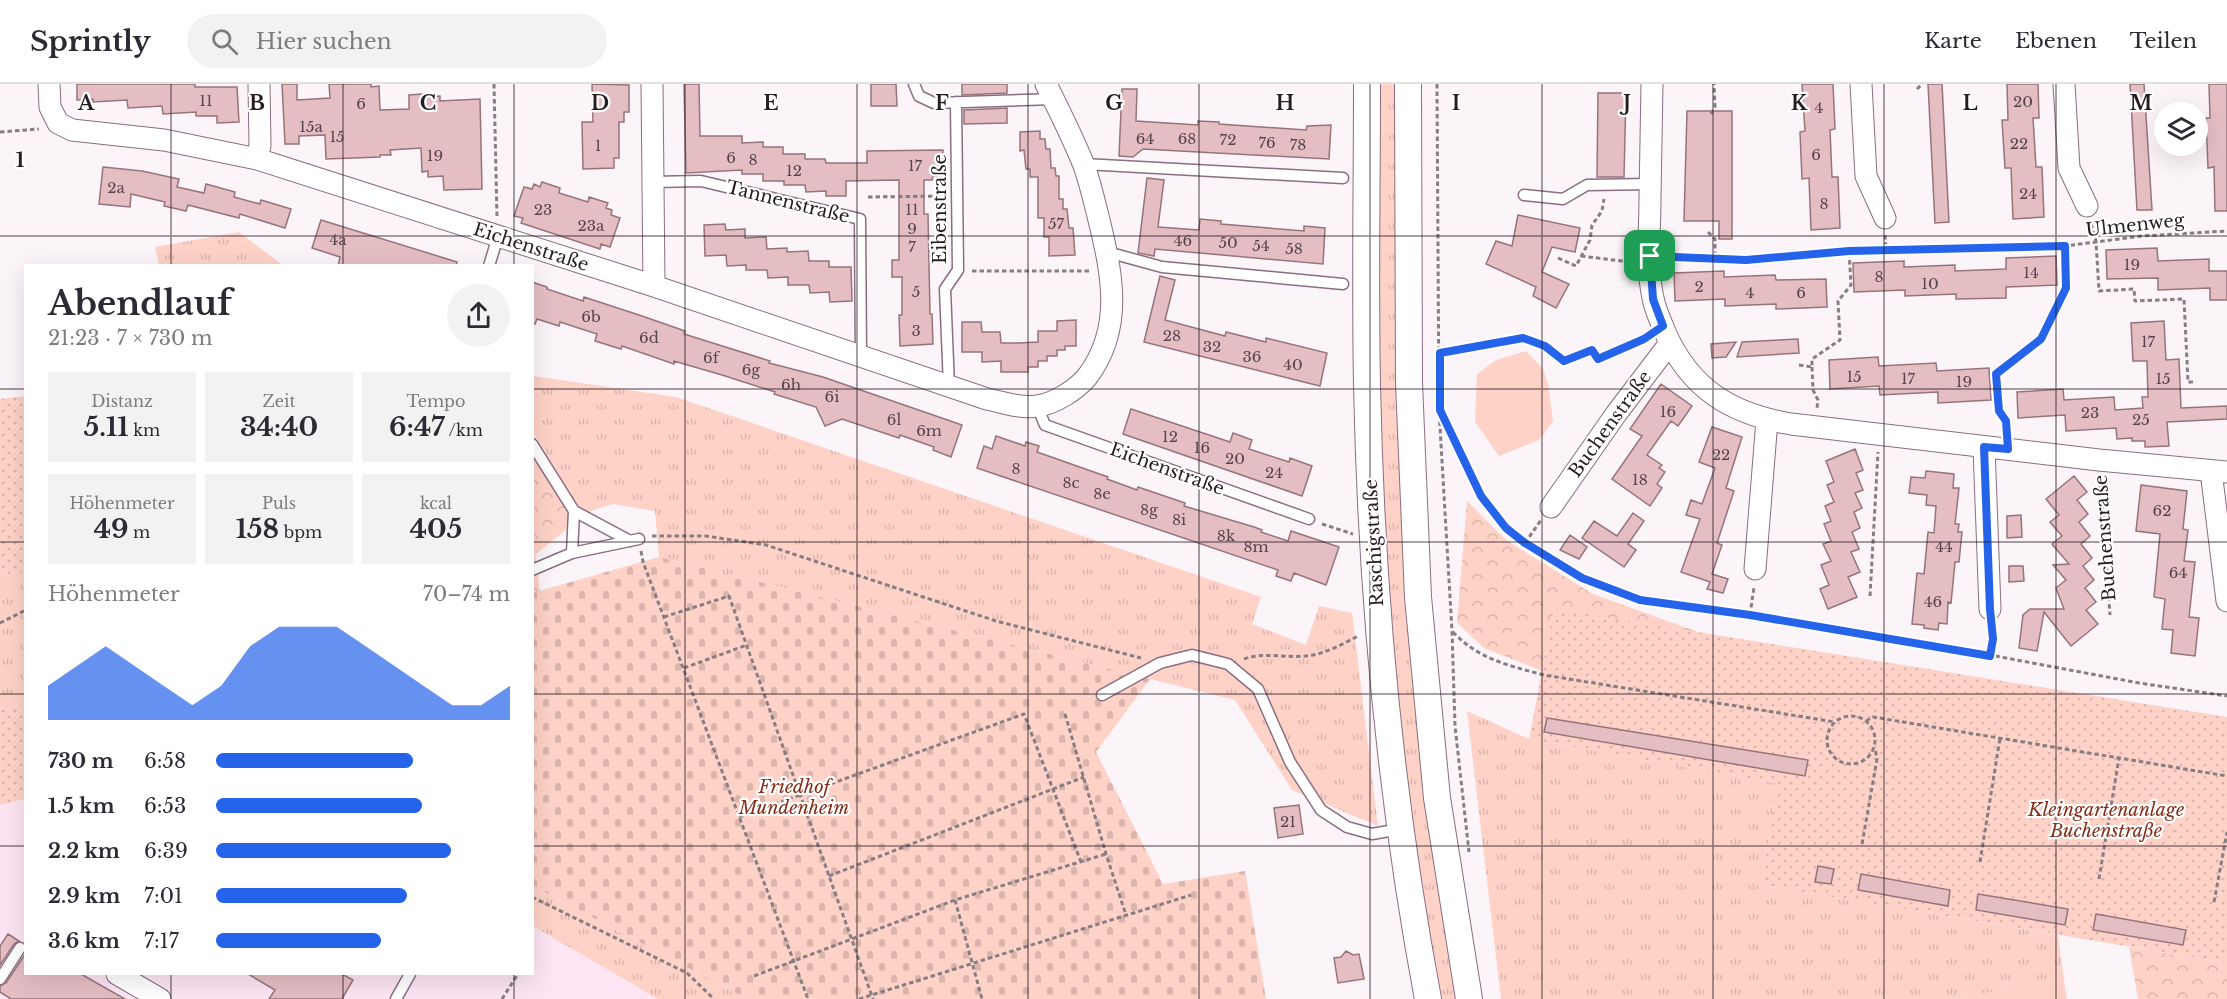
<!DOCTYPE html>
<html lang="de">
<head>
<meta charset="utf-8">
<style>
  :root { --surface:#fff; --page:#f2f2f3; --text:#2b2b33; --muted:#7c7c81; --line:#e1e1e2; --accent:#2563eb }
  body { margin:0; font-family:"Libre Baskerville",serif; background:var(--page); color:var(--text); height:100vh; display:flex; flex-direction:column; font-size:22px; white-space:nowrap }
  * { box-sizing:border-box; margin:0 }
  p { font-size:20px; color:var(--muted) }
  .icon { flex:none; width:33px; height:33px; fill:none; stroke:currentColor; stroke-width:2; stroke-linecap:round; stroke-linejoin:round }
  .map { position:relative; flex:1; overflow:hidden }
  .side { position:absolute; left:24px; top:180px; width:510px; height:711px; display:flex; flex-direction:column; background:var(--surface); border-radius:0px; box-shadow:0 6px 24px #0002 }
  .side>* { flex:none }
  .tools { position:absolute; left:2154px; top:18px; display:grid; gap:12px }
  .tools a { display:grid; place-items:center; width:54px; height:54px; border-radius:50%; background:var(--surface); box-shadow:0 6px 24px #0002; font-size:30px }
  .pin { position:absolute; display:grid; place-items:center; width:51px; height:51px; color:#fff; margin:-26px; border-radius:12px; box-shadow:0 3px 9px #0006 }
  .round { display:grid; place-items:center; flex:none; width:63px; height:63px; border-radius:32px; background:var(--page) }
  .head { display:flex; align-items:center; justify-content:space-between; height:102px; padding:0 24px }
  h1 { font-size:33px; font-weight:700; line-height:45px }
  .metrics { display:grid; grid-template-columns:repeat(3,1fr); gap:9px; height:102px; padding:6px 24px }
  .metrics div { display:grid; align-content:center; border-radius:0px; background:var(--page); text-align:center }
  .metrics b { font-size:26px; font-weight:700 }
  .metrics small { font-size:16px; font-weight:400 }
  .metrics p { font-size:16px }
  .chart { height:168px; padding:12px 24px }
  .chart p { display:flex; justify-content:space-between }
  .chart svg { width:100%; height:108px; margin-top:6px; fill:var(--accent); opacity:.7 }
  ul { padding:0 24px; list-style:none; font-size:20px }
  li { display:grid; grid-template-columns:96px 72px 1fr; align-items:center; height:45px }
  li i { height:15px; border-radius:8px; background:var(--accent) }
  header { display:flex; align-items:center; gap:36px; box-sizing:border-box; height:84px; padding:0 30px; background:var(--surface); border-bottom:2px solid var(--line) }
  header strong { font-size:28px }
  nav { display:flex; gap:33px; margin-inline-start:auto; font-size:21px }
  .search { width:420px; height:54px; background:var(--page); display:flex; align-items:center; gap:15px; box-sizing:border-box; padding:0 21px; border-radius:33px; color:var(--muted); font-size:22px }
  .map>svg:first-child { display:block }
</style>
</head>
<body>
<header>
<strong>Sprintly</strong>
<div class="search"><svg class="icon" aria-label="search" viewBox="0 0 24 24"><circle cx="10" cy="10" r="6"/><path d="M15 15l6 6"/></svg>Hier suchen</div>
<nav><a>Karte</a><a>Ebenen</a><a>Teilen</a></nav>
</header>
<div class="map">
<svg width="2227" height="915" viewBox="0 0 2227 915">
  <defs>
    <pattern id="grass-tufts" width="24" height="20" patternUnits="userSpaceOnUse" patternTransform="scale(1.5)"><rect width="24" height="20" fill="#fed2c7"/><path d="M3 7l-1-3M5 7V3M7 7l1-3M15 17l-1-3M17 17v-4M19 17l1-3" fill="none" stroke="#dab4ab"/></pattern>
    <pattern id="forest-crowns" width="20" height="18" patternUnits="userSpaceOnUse" patternTransform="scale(1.5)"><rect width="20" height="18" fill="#fed2c7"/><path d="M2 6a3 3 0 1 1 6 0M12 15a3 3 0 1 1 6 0" fill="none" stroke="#dab4ab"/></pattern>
    <pattern id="cemetery-stones" width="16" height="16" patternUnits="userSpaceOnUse" patternTransform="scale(1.5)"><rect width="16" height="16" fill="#fed2c7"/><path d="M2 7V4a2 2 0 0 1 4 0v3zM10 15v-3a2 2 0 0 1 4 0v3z" fill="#dab4ab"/></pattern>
    <pattern id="garden-dots" width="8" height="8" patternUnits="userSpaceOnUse" patternTransform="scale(1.5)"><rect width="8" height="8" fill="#fed2c7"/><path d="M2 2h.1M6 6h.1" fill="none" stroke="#dab4ab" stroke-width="1.8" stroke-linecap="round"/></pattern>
  </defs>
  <rect width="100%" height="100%" fill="#fbf4f8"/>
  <path fill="#fde5f4" d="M25,715L26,890H532L533,842L658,915H0V721Z"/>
  <path fill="url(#grass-tufts)" d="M1367,0H1408L1409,299L1469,915H1428L1376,513Z
    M239,148L282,181H159L155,163Z
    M533,292L676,313L1261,513L1252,540L1306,561L1319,522L1352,529L1378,742L1292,706L1235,616L659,473L655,427L613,420L588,428L567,404L533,348Z
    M25,489V621L0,625V492Z
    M1467,627L1529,655L1776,699L1762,801L2058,851L2064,896L1950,915H1501Z
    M533,802L747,915H658L533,842Z"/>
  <path fill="url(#forest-crowns)" d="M532,348L567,404L588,428L535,471L540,507L533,509Z
    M1467,417L1506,456L1593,510L1701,549L1554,526L1542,587L1484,564L1457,539Z
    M2129,863L2227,879V915H2138Z"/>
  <path fill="url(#cemetery-stones)" d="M659,473L1150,595L1096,668L1163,800L1245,787L1266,915H747L533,802L532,509Z"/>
  <path fill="#fed2c7" d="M1526,267L1543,285L1548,300L1553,337L1539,356L1499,372L1475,338L1477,290L1496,276Z
    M2064,896L2067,915H1950Z"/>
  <path fill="url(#garden-dots)" d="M25,312V489L0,492V315Z
    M1554,525L2227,633V879L1762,801L1776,699L1529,655Z
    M25,621V715L0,721V625Z"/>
  <path fill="#e5bec4" stroke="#97737a" stroke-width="1.5" d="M77,0H195V3H237L239,38L217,39V32H196V28L163,30L162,22L128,24L127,16L93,18V15L77,16Z
    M282,0H297V16L330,14L329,0H371V3L379,2L380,26L409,25V11L422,10V13L440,12V17L480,15L482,105L444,106L443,92L428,93V87L422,88L421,64L390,66L391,71H380V73L326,75L325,51L299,52V60H285Z
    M592,0L629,1V28H624V38H619V74H614V84L583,85L582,38H593Z
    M684,0H699L700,52H742V59L763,58V63H783V70H805V75H825L826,79H867V67L943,66V92H933L932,96H924V130H928L930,230H932L933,260L900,262L899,231H902V193H892V176H899V96L846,97V112H826V107L806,108L805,101H784V97H763V90H742V86L686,89Z
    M871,0H896L897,22H871Z
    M962,0H1007V9L962,11Z
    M1802,0H1833L1835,45L1830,46L1832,93H1838L1840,144L1811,146L1809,94L1802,95L1800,48L1805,47Z
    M1928,0H1942L1949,138L1935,139Z
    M2007,0H2038L2039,34H2033L2036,83H2042L2044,133L2013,135L2011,84H2005L2002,36H2008Z
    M2130,0H2144L2152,126H2137Z
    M2209,0H2227V127H2215L2214,83L2208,84L2206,34H2210Z
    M1122,5H1137L1136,37L1198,41V37L1219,38V40L1306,46L1307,42L1331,41L1329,75L1143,65L1133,73L1119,72Z
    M1598,9H1626L1624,93H1597Z
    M1007,24V39L964,40V26Z
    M1687,27H1732V155H1719V137H1684Z
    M1040,47V55H1045L1046,65H1050L1051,84H1055L1056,92H1059V115H1063V125H1067L1069,144H1073L1075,171L1049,172V153H1044V134H1038V93H1030V85H1026L1024,66L1020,67V48Z
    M103,83L142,87L179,95L177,103L204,109L206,100L235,108L234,113L260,120L261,116L291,125L285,144L240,130L239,134L188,121L186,127L164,122L165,118L131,110L130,123L99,120Z
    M1147,94L1164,96L1158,143L1199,146L1200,135L1221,137V140L1304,147V142L1325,144L1323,180L1155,165L1154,172L1138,169Z
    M542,98L560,104L559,109L588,118L589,113L608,119L606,124L612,126L611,131L620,134L610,163L601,160L600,165L521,139L523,134L514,132L524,103L532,105L534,100L540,103Z
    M1518,131L1580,144L1575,168L1552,163L1542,188L1569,200L1556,224L1533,212L1536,203L1486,180L1496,157L1512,162Z
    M321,136L457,178L456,182H338L340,173L312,164Z
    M725,140L726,146L745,145V154L766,153L767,165L787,164V168L808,167L809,177H829V183H851L852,217L830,218L829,208L810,209L809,201H788V193L768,194L767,186H746V181L727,182L726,171L705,172L704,141Z
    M2157,164L2158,177L2209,175V187H2227V216H2210V204L2158,206V194L2107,195L2106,166Z
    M2056,172L2057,201L2006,203V214L1956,215V210L1905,212V206L1854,208L1853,179L1904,177V183L1955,181V187L2006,185V174Z
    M1724,187V193L1775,191L1776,196L1826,195L1827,223L1776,225V220L1725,222V215L1675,217L1674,189Z
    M1160,192L1175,196L1165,236L1225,252L1226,248L1266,258V254L1327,269L1320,302L1144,258Z
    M532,198L547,203V205L583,217L584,213L642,232L685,247L684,250L770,277L769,279L823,293L962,341L951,373L933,366L934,363L900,351L899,354L842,335L825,342L816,323L774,310L775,308L722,291L674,277V280L622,262L621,265L595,257L597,250L560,238L559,242L537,235L535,240L532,239Z
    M1076,236V262H1065V266H1057V272H1047V277H1038V283H1028V288H1001V277L982,278V268H962V238H981L982,248H1000L1001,259H1019L1038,258V247H1057V237Z
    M2164,237L2166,276L2179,275L2181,324L2227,322V335L2167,338L2169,362L2145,363V357H2132V354L2117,355L2116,344L2066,347L2065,331L2018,334L2017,308L2063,305L2064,316L2114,313L2115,326L2143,324L2142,313H2148L2147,277H2133L2131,239Z
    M1798,255L1799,269L1737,273L1742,258Z
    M1736,258L1726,273L1712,274L1711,260Z
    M1878,273L1879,282L1936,279L1937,287L1989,284L1991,316L1938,319V308L1880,311L1879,302L1830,305L1829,276Z
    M1661,300L1692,322L1678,342L1671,337L1647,371L1662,381L1659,384L1665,388L1657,400L1662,404L1650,422L1612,395L1642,352L1630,345Z
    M1131,325L1230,358L1233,349L1252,356L1249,365L1289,378L1290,374L1312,382L1302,412L1123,350Z
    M1712,343L1742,353L1726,404L1734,407L1717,459L1722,461L1712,490L1728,495L1723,509L1707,505L1710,498L1681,488L1700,435L1686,431L1691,416L1702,420L1715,384L1699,378Z
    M996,352L1025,362L1026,358L1039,362L1037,368L1108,393L1107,395L1137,406L1138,403L1185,419L1184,422L1254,443L1262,446L1261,448L1288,457L1291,447L1339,463L1326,501L1294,489L1291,497L1276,492L1278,486L977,384L984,362L992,365Z
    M1855,365L1863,386L1856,389L1863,406L1855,409L1862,424L1854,428L1860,444L1852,448L1859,465L1851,468L1860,488L1848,493L1857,513L1828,525L1820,505L1829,501L1821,481L1831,477L1823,460L1831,457L1824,440L1831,437L1825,422L1834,418L1827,401L1834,398L1826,377Z
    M1926,387L1954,390L1953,404H1959L1955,440H1959L1958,448H1962L1959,478H1955L1951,519L1948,518L1947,540L1939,539L1938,546L1924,544V541L1912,540L1917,489L1924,490L1928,448L1934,449L1936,422L1926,421L1927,411L1909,409L1911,393L1925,394Z
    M2074,392L2087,408L2077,416L2088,430L2079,438L2090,452L2081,460L2092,474L2083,482L2094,496L2085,504L2096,518L2086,526L2098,540L2071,562L2044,528L2037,567L2019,564L2023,531L2030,525H2064L2056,504L2066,496L2053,481L2069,480L2052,460L2062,452L2050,438L2059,431L2046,415Z
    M2141,401L2187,407L2183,445L2188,446L2184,477L2195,478L2189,533L2199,534L2195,572L2171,569L2173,546L2162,545L2165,515L2154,513L2160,450L2136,447Z
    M1633,429L1644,437L1628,460L1636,466L1624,483L1582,454L1594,437L1617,452Z
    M2021,431L2022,453L2007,454V432Z
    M1570,451L1587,463L1579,475L1560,466Z
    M2009,482H2023L2024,497L2009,498Z
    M1547,634L1808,676L1805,692L1544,648Z
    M1299,721L1303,750L1278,754L1274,724Z
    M1818,782L1834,785L1831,800L1815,798Z
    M1861,790L1950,806L1948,822L1858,806Z
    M1978,810L2068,825L2065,841L1976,826Z
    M2096,830L2186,846L2183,861L2093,846Z
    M8,850L19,857L14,860L0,881V862Z
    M1346,867L1353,871L1359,870L1364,895L1338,899L1334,874L1341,873Z
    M26,869V890H81L125,915H11L0,908V902L6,899Z
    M248,890H342L353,896L342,915H269L275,906Z"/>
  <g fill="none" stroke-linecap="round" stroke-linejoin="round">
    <g stroke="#8b6e81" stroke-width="13">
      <path id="service" d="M914,0L919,12L934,19L1054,15
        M1084,80L1343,94
        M653,98L701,97L860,135L861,272
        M1524,111L1563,115L1587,101L1651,100
        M1107,168L1162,183L1343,200
        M489,182L498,152
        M949,302L945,205L958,186L956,18
        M1037,322L1045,341L1309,435
        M532,360L574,427L572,469
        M574,427L630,457
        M532,486L572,469L639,455
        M1102,611L1160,579L1192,571L1228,580L1258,605L1290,678L1321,726L1347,743L1372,750L1400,745
        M0,895L20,864
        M396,915L410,890"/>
    </g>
    <g stroke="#8b6e81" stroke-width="23">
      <path id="minor" d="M49,0L50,23L58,39L72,46L164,56L257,75L654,202L987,315C1002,318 1021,325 1037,322C1054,320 1076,306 1087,293C1124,244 1112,190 1099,136C1094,117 1090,97 1083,79C1072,52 1059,26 1046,0
        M652,0L654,202
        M1652,0C1651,38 1651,76 1650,114C1650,147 1646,182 1653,214C1655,226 1661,237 1665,248C1690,305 1731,330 1791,340L2099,376L2227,388
        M1861,0L1866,92L1885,134
        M2064,0L2069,84L2087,122
        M257,75L260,61L259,0
        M1984,363L1990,525
        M2211,387L2227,517
        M1551,423L1616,330L1670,259
        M1755,485L1767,336
        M117,890L160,915"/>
    </g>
    <g stroke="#8b6e81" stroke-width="28">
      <path id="tertiary" d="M1367,0C1367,100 1365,200 1367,300C1371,506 1390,713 1428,915
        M1408,0L1409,299L1418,513L1437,714L1469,915"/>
    </g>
    <path stroke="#877e84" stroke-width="3" stroke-dasharray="4.5 3" stroke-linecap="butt" d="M494,0L497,133
      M1437,0L1439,326L1452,547L1455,642L1469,768
      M1917,5L1922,0
      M1711,30L1715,23L1714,0
      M0,48L39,45
      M868,113L943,112
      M2091,140L2096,157L2099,207L2134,205L2135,217L2184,215L2188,298H2196
      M1708,148L1715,155V175
      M1885,151L1886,165
      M1581,172L1630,178
      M1666,173L1746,176L1849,167L2065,162L2142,152L2227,147
      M1558,174L1576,182L1590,156L1592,141L1602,127L1604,115
      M972,187H1091
      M1440,269L1523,254L1545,262L1564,277L1592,266L1598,275L1647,253
      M1799,281L1812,283V275L1840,256L1838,217L1851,201L1849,167
      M1812,283L1813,306L1818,316L1817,324
      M1441,330L1481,412L1506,444L1525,459L1582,494L1640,517L1750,531L1990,571L2139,599L2227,612
      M2007,346L2006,337L1999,327L1997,290L2041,255L2066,204L2065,162
      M2100,393L2110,531
      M1322,440L1353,450
      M652,452H706L766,461L996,537L1141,574
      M1525,459L1541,436
      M641,467L643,478L808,915
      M1870,512L1878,368
      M1750,531L1754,503
      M664,533L729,512L873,915
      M0,539L26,526
      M1453,548C1478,575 1510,582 1544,591L1835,638
      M1990,571L1993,555L1992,542
      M1244,575C1263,568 1284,574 1305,572C1323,571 1343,560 1358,552
      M684,584L747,561
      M1065,630L1106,770L1126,831
      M1827 656a24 24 0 1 1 48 0a24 24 0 1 1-48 0Z
      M1866,637L1873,633L2227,692
      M739,733L1024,630L1081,778
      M1862,760L1877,675L1875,664
      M1980,778L2000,654
      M829,792L1084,693
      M2099,795L2119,674
      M532,813L687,889L714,915
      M955,816L982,915
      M2214,818L2227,748
      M754,892L955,816L1106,770
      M502,915L518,890
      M859,915L1191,811"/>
    <use href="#service" stroke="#fff" stroke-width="10"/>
    <use href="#minor" stroke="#fff" stroke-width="21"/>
    <use href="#tertiary" stroke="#fff" stroke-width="26"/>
  </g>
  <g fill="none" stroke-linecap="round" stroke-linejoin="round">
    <g stroke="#fff" stroke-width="12">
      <path id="route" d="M2065,162L2066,204L2041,255L1996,290L1999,327L2006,337L2008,365L1984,363L1990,525L1993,555L1990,572L1750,531L1640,516L1582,494L1525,459L1506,444L1481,412L1440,326V269L1523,254L1545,262L1564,277L1592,266L1598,275L1644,255L1663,242L1653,215L1650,172L1746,176L1849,167Z"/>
    </g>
    <use href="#route" stroke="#2563eb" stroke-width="8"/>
  </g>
  <path fill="none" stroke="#281c24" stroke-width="1.5" stroke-opacity="0.55" d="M171,0V182M343,0V182M514,0V182M685,0V915M857,0V915M1028,0V915M1199,0V915M1370,0V915M1542,0V915M1713,0V915M1884,0V915M2056,0V915M0,152H2227M0,305H26M532,305H2227M0,458H26M532,458H2227M0,610H26M532,610H2227M0,762H26M532,762H2227M171,890V915M343,890V915M514,890V915"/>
  <g text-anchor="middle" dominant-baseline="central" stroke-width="4.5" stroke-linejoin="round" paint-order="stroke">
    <g font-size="15" fill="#57444c">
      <text x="206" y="16">11</text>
      <text x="2023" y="17">20</text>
      <text x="361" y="19">6</text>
      <text x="1819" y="23">4</text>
      <text x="311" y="42">15a</text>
      <text x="337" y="52">15</text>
      <text x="1145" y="54">64</text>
      <text x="1187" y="54">68</text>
      <text x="1228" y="55">72</text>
      <text x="1267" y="58">76</text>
      <text x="2019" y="59">22</text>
      <text x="1298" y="60">78</text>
      <text x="598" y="61">1</text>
      <text x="1816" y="70">6</text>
      <text x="435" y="71">19</text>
      <text x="731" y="73">6</text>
      <text x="753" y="75">8</text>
      <text x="915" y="81">17</text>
      <text x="794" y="86">12</text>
      <text x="116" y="103">2a</text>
      <text x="2028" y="109">24</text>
      <text x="1824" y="119">8</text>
      <text x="543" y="125">23</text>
      <text x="912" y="125">11</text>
      <text x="1056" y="139">57</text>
      <text x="591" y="141">23a</text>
      <text x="912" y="144">9</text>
      <text x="338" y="155">4a</text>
      <text x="1183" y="156">46</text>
      <text x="1228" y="158">50</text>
      <text x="1261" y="161">54</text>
      <text x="912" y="162">7</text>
      <text x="1294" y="164">58</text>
      <text x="2132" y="180">19</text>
      <text x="2031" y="188">14</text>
      <text x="1879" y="192">8</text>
      <text x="1930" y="199">10</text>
      <text x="1699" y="202">2</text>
      <text x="916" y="207">5</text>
      <text x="1750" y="208">4</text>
      <text x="1801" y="208">6</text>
      <text x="591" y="232">6b</text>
      <text x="916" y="246">3</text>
      <text x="1172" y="251">28</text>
      <text x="649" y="253">6d</text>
      <text x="2148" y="257">17</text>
      <text x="1212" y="262">32</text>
      <text x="1252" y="272">36</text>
      <text x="711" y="273">6f</text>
      <text x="1293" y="280">40</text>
      <text x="751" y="285">6g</text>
      <text x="1854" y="292">15</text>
      <text x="1908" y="294">17</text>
      <text x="2163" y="294">15</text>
      <text x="1964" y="297">19</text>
      <text x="791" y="300">6h</text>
      <text x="832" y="312">6i</text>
      <text x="1668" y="327">16</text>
      <text x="2090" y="328">23</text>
      <text x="894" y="335">6l</text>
      <text x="2141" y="335">25</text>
      <text x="929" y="346">6m</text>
      <text x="1170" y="352">12</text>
      <text x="1202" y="363">16</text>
      <text x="1721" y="370">22</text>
      <text x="1235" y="374">20</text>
      <text x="1016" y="384">8</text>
      <text x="1274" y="388">24</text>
      <text x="1640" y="395">18</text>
      <text x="1071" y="398">8c</text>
      <text x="1102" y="409">8e</text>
      <text x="1149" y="425">8g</text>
      <text x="2162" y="426">62</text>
      <text x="1179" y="435">8i</text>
      <text x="1226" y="451">8k</text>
      <text x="1256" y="462">8m</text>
      <text x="1944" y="462">44</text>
      <text x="2178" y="488">64</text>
      <text x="1933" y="517">46</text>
      <text x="1288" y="737">21</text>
    </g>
    <g font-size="18" fill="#281c24" stroke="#fff">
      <text transform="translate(788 118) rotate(14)">Tannenstraße</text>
      <text transform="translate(940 125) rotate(-90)">Eibenstraße</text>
      <text transform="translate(2135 141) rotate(-6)">Ulmenweg</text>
      <text transform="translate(531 163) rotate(18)">Eichenstraße</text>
      <text transform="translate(1610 340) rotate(-54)">Buchenstraße</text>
      <text transform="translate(1167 385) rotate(20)">Eichenstraße</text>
      <text transform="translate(2105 454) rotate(-94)">Buchenstraße</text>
      <text transform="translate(1374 459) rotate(-93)">Raschigstraße</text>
    </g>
    <g font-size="18" font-style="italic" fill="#842d18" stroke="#fff">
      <text x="794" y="703">Friedhof<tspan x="794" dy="21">Mundenheim</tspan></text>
      <text x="2106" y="726">Kleingartenanlage<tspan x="2106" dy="21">Buchenstraße</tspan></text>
    </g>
  </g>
  <g font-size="20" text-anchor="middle" font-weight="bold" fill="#281c24" stroke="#fff" stroke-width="4.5" stroke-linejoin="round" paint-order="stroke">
    <text x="86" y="26">A</text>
    <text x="257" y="26">B</text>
    <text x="428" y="26">C</text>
    <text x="600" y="26">D</text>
    <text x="771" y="26">E</text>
    <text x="942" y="26">F</text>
    <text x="1114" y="26">G</text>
    <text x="1285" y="26">H</text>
    <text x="1456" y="26">I</text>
    <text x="1627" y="26">J</text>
    <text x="1799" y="26">K</text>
    <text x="1970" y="26">L</text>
    <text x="2141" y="26">M</text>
    <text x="20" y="83">1</text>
  </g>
</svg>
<div class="tools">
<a><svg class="icon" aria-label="layers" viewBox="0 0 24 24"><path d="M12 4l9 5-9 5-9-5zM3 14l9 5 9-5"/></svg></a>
</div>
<div class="pin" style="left:1650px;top:172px;background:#1e9e55"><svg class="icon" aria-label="arrive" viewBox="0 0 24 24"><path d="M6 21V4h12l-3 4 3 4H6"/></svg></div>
<section class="side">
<div class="head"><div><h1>Abendlauf</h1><p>21:23 · 7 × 730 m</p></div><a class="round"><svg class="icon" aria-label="share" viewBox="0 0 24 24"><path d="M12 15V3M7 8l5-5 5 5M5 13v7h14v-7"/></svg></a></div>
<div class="metrics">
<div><p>Distanz</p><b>5.11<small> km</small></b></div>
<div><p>Zeit</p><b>34:40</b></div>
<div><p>Tempo</p><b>6:47<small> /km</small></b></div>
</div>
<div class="metrics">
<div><p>Höhenmeter</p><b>49<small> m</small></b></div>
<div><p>Puls</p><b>158<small> bpm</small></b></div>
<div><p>kcal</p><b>405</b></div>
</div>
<div class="chart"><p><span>Höhenmeter</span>70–74 m</p>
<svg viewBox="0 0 160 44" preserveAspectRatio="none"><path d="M0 44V30L10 22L20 14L30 22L40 30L50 38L60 30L70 14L80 6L90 6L100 6L110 14L120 22L130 30L140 38L150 38L160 30V44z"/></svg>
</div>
<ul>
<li><b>730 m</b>6:58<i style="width:67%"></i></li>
<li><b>1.5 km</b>6:53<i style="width:70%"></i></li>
<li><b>2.2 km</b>6:39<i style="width:80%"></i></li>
<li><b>2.9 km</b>7:01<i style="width:65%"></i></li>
<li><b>3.6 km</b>7:17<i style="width:56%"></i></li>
</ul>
</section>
</div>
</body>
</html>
